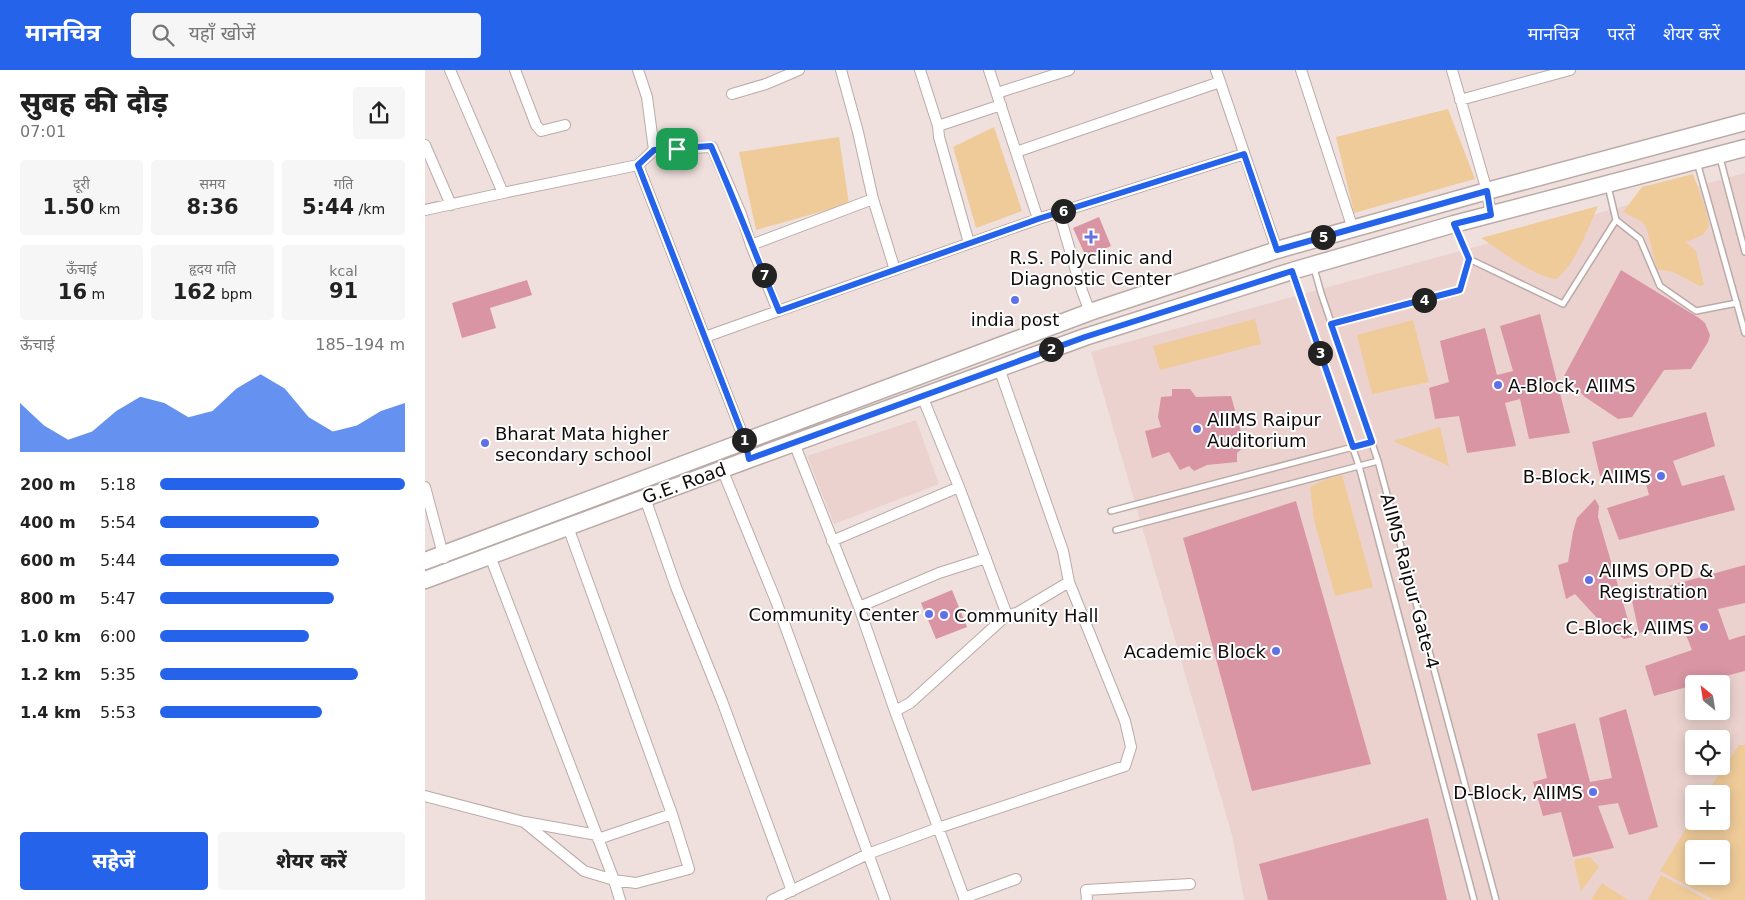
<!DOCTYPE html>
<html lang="hi">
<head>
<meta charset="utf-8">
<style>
  :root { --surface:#fff; --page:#f6f6f6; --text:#222; --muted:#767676; --accent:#2563eb }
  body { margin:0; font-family:"DejaVu Sans","Noto Sans Devanagari",sans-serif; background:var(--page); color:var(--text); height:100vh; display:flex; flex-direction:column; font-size:19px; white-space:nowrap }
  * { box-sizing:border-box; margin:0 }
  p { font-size:16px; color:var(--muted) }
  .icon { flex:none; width:28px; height:28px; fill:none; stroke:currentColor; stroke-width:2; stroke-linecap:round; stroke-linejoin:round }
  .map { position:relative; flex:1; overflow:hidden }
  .details { display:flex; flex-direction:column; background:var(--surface); width:425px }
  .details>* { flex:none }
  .needle { width:32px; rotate:330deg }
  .tools { position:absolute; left:1260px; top:605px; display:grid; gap:10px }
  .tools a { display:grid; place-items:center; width:45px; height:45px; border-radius:5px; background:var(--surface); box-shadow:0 2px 12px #0003; font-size:25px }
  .pin { position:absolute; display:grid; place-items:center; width:42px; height:42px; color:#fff; margin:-21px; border-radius:10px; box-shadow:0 2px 8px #0006 }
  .km { position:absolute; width:25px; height:25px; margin:-12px; border-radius:50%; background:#222; color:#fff; font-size:14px; line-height:25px; text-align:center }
  .round { display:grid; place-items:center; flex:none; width:52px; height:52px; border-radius:5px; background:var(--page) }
  .summary { display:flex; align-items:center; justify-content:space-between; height:85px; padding:0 20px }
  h1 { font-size:28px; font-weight:800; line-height:38px }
  .figures { display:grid; grid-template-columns:repeat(3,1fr); gap:8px; height:85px; padding:5px 20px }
  .figures div { display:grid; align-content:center; border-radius:5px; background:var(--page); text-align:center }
  .figures b { font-size:21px; font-weight:800 }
  .figures small { font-size:14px; font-weight:400 }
  .figures p { font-size:14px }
  .chart { height:140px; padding:10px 20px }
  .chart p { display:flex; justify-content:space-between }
  .chart svg { width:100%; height:90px; margin-top:5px; fill:var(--accent); opacity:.7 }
  .button { display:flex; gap:10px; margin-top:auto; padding:10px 20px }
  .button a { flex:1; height:58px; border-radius:5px; background:var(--accent); color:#fff; font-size:20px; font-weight:800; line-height:58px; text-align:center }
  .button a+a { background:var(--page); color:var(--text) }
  ul { padding:0 20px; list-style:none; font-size:16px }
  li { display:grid; grid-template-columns:80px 60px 1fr; align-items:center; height:38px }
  li i { height:12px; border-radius:6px; background:var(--accent) }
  header { display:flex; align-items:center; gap:30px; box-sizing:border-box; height:70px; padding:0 25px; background:var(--accent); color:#fff }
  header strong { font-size:24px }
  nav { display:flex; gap:28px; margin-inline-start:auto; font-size:18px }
  .search { width:350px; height:45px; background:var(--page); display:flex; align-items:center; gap:12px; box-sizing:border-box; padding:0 18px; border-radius:5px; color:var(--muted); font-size:19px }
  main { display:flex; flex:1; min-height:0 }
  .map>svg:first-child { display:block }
</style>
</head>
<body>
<header>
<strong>मानचित्र</strong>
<div class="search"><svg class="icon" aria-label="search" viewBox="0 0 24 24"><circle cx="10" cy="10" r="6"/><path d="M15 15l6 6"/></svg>यहाँ खोजें</div>
<nav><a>मानचित्र</a><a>परतें</a><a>शेयर करें</a></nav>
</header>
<main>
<section class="details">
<div class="summary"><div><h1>सुबह की दौड़</h1><p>07:01</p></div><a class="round"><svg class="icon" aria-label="share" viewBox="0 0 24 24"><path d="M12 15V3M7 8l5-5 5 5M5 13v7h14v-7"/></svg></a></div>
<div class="figures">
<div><p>दूरी</p><b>1.50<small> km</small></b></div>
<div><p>समय</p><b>8:36</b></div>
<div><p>गति</p><b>5:44<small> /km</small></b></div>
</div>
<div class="figures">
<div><p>ऊँचाई</p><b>16<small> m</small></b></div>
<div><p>हृदय गति</p><b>162<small> bpm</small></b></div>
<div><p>kcal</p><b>91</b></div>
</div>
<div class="chart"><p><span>ऊँचाई</span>185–194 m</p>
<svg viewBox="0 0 160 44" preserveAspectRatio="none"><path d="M0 44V20L10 31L20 38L30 34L40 24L50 17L60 20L70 27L80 24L90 13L100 6L110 13L120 27L130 34L140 31L150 24L160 20V44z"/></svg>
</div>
<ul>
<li><b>200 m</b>5:18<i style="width:100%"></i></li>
<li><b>400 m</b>5:54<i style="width:65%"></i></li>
<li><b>600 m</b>5:44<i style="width:73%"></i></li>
<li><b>800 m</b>5:47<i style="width:71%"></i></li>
<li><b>1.0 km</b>6:00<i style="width:61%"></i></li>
<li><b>1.2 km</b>5:35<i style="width:81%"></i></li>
<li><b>1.4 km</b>5:53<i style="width:66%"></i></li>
</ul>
<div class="button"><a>सहेजें</a><a>शेयर करें</a></div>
</section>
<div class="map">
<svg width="1320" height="830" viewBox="0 0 1320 830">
  <rect width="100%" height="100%" fill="#efe0dd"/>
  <path fill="#ebd2ce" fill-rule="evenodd" d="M1320,103V830H819L807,765L666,282ZM1269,614H1296V641H1269ZM1269,669H1296V696H1269ZM1269,724H1296V751H1269ZM1269,779H1296V806H1269Z
    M491,350L514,414L409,454L382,386Z"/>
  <path fill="#efcb99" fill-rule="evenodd" d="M1023,39L1050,109L929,143L911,67Z
    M569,57L597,141L551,158L528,77Z
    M414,67L424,134L331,160L314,82Z
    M1268,104L1280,137L1284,156L1278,165L1261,172L1271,181L1279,215L1275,216L1248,202L1232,199L1221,156L1217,152L1198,142L1217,117Z
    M1173,136C1162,160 1152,191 1132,209C1110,208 1075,180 1056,168Z
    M830,249L836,274L735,300L728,276Z
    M988,250L1004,312L947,324L932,265Z
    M1015,357L1024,396L968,371Z
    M917,405L948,517L910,526L889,450L885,417L899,410Z
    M1314,675H1320V830H1289L1235,801L1269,745V751H1296V724H1281ZM1269,779H1296V806H1269Z
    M1165,787L1174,797L1156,821L1149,791L1152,789Z
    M1236,805L1283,830H1223Z
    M1177,813L1203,830H1166Z"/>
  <path fill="#d995a3" d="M674,147L686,176L661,187L648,158Z
    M1196,200L1274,248L1280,253L1285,265L1283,272L1266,299L1239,300L1207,347L1193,349L1160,327L1139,306Z
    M102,210L107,225L65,238L71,258L37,268L27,233Z
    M1115,244L1145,363L1104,369L1095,329L1080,333L1091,376L1042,383L1034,346L1010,349L1004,318L1024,312L1015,271L1060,258L1072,305L1088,301L1075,256Z
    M747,319H765L771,327L806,326L820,376L812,383V392L782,395L769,401L764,396L755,400L744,382L727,388L720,361L736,357L733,347L736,327L747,326Z
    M1281,342L1290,376L1248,391L1257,416L1299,405L1310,440L1194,470L1182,438L1224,425L1217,398L1175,406L1167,372Z
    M1170,429L1174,436L1173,447L1208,567L1199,569L1172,548L1150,524L1141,529L1133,495L1143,492L1148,462L1152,448Z
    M871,431L946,694L827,721L758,468Z
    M1320,495V533L1293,539L1304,570L1320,565V601L1269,614V615L1229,626L1220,596L1267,580L1256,552L1214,563L1206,526Z
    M527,520L542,557L511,569L496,533Z
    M1201,639L1233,757L1204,765L1193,733L1173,736L1189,778L1148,787L1136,742L1118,746L1108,712L1122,708L1112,664L1150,653L1165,712L1187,708L1174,648Z
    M1003,748L1022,830H843L834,794Z"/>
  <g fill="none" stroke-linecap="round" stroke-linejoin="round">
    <g stroke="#baaba8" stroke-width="8">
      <path id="service" d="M1295,88L1320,182
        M1272,92L1320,263
        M1191,150L1215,169L1235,216L1271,241L1312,233
        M1030,157L1044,189L1138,234L1191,150L1183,116
        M889,198L896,223L953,391L1071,830
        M868,204L934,396L1049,830
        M906,254L1035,220L1044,189
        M686,441L947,372
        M691,460L953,391"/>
    </g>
    <g stroke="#baaba8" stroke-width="12">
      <path id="minor" d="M90,0L111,55L116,61L140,55
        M213,0L222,27L229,80
        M495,0L513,56L514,67L544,173
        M564,0L613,149
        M791,0L852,180
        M876,0L928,159
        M1027,0L1062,121L1066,145
        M572,23L644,0
        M307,24L341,14L374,0
        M1035,30L1145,0
        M513,56L576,35
        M0,75L26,135
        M591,82L795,12
        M213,95L320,371L325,389
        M78,123L213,95L229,80L287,77L316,144L326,175
        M448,129L470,200
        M0,140L78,123L25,0
        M634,143L657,221L665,242
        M353,241L613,149L819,84
        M280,267L353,241L326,175L448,129L433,62L416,0
        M497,326L534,417L582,545
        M369,373L434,537L470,641L540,830
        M297,399L351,531L460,830
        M0,417L19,488
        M220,428L251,517L297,631L367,821
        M407,471L534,417
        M65,486L189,810L195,830
        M434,537L514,503L561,488
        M470,641L485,633L582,545L592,543L644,512
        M0,726L99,752L159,801L189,810L211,813L264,799L247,744L143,457
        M100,752L172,765
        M173,769L247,744
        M539,828L591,809
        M347,830L443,784L513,758L700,696L706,677L700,651L644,512L638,481L574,298
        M662,830L661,820L765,814"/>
    </g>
    <g stroke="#baaba8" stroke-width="19">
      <path id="primary" d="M0,491L665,242L852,180L1062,121L1320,52
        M0,510L325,389L660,267L867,201L1029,154L1320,78"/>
    </g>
    <use href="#service" stroke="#fff" stroke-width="5"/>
    <use href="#minor" stroke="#fff" stroke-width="10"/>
    <use href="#primary" stroke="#fff" stroke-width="16"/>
  </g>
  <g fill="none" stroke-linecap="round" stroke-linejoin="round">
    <g stroke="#fff" stroke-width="10">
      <path id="route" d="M286,76C310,131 331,186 354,241L613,149L819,84L852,180L1062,121L1066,145L1029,154L1044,189L1035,220L906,254L947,372L928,377L867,201L660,267L324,389L320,371L213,95L229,80Z"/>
    </g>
    <use href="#route" stroke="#2563eb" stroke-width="6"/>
  </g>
  <g fill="#6071e8" stroke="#fff" stroke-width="2">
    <path d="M663.5 159.5h5v5h5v5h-5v5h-5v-5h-5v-5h5z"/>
    <circle cx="590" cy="230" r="5"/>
    <circle cx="1073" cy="315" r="5"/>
    <circle cx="772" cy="359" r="5"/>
    <circle cx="60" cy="373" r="5"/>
    <circle cx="1236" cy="406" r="5"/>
    <circle cx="1164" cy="510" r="5"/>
    <circle cx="504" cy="544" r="5"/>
    <circle cx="519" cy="545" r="5"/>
    <circle cx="1279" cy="557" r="5"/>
    <circle cx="851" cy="581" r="5"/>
    <circle cx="1168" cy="722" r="5"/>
  </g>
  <g text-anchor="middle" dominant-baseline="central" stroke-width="4" stroke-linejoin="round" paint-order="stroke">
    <g font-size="18" fill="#100b0a" stroke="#fff" text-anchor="start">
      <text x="666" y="187" text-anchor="middle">R.S. Polyclinic and<tspan x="666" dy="21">Diagnostic Center</tspan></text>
      <text x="590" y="249" text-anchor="middle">india post</text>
      <text x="1083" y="315">A-Block, AIIMS</text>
      <text x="782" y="349">AIIMS Raipur<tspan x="782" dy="21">Auditorium</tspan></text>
      <text x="70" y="363">Bharat Mata higher<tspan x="70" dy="21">secondary school</tspan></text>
      <text x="1226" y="406" text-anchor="end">B-Block, AIIMS</text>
      <text x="1174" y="500">AIIMS OPD &amp;<tspan x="1174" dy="21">Registration</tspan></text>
      <text x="494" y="544" text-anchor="end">Community Center</text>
      <text x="529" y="545">Community Hall</text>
      <text x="1269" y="557" text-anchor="end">C-Block, AIIMS</text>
      <text x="841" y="581" text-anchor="end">Academic Block</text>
      <text x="1158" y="722" text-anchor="end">D-Block, AIIMS</text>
    </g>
    <g font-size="18" fill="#100b0a" stroke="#fff">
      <text transform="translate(259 413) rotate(-20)">G.E. Road</text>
      <text transform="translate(985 511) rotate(75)">AIIMS Raipur Gate-4</text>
    </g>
  </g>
</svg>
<div class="tools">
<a><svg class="needle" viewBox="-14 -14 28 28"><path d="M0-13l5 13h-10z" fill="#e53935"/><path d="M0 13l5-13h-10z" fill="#767676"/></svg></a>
<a><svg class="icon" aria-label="locate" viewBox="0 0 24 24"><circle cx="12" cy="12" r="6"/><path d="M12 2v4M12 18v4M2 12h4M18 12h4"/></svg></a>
<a>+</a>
<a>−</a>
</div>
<div class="pin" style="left:252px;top:79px;background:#1e9e55"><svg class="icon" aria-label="arrive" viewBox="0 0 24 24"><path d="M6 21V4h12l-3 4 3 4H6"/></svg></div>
<b class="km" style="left:319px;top:370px">1</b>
<b class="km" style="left:626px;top:279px">2</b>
<b class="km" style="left:895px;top:283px">3</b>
<b class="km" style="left:999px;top:230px">4</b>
<b class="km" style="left:898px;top:167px">5</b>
<b class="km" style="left:638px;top:141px">6</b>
<b class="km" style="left:339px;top:205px">7</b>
</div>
</main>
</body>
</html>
